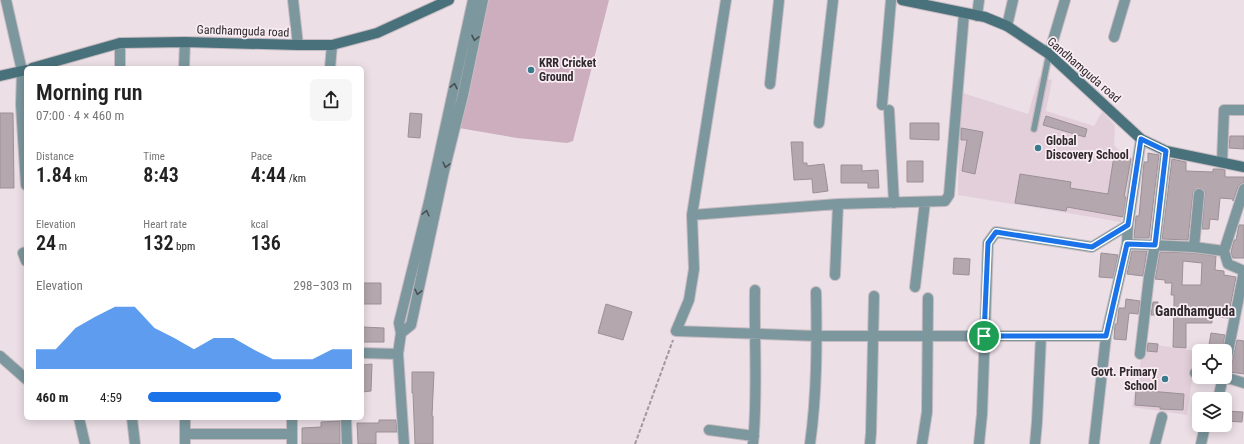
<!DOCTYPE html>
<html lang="en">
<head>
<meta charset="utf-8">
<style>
  :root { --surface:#fff; --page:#f6f6f6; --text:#222; --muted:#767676; --accent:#1a73e8 }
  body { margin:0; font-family:"Roboto Condensed",sans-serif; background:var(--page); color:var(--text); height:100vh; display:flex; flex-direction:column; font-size:15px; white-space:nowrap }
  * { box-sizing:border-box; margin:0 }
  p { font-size:13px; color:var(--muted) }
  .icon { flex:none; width:22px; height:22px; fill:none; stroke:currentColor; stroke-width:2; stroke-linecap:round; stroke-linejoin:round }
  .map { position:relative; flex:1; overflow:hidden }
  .side { position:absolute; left:24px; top:66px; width:340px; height:354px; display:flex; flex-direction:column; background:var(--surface); border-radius:6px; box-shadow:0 2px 10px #0003 }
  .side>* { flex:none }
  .fabs { position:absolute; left:1192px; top:344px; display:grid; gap:8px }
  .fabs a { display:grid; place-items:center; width:40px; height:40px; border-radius:6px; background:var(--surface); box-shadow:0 2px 10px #0003; font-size:20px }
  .pin { position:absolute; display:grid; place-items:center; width:34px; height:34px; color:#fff; margin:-17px; border:2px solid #fff; border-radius:50%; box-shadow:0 1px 4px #0007 }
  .round { display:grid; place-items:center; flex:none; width:42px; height:42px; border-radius:6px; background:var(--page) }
  .headline { display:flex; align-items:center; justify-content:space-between; height:68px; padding:0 12px }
  h1 { font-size:22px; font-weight:600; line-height:30px }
  .stats { display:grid; grid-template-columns:repeat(3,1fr); gap:6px; height:68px; padding:4px 12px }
  .stats div { display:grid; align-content:center }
  .stats b { font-size:20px; font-weight:600 }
  .stats small { font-size:11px; font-weight:400 }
  .stats p { font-size:11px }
  .chart { height:112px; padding:8px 12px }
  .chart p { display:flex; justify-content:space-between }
  .chart svg { width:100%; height:72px; margin-top:4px; fill:var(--accent); opacity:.7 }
  ul { padding:0 12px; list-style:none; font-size:13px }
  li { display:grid; grid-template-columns:64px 48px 1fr; align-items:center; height:30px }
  li i { height:10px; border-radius:5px; background:var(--accent) }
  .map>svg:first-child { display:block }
</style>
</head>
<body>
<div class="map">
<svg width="1244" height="444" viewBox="0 0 1244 444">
  <rect width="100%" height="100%" fill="#ecdfe6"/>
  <path fill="#e2cfda" d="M1039,77L1052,80L1046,111L1094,126L1102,112L1115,125L1114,145L1120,151L1133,158L1121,222L958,195L960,92L1028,114Z
    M1144,343L1196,351L1187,415L1132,407Z"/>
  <path fill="#cdaebf" d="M489,0H609L573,141L567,143L517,138L459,128L484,11Z"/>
  <path fill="#b4a8ae" stroke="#9c9096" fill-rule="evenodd" d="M0,113H13L14,188H0Z
    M410,113L422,114L420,138L408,137Z
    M1046,116L1087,129L1085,137L1043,125Z
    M910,123H939V140L910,139Z
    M961,128L983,132L975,174L962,171L967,140H961Z
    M1230,136H1244V149L1229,148Z
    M791,142H803V163H807V166L824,164L828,191L813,193L812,179L794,180Z
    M1148,153L1159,155L1149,238H1134L1136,216H1139L1144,162H1148Z
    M1114,156L1131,159L1124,197H1126L1123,217L1067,207L1066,211L1015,203L1020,174L1071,182L1070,188L1108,194Z
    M1172,159L1186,162V171L1213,172V169H1221L1225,170V177H1244V183L1240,184L1238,187L1233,201V199L1220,198L1218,220L1210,219L1209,229H1202L1205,192L1200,188L1194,190L1193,193L1188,240L1162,239Z
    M907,161H923V182H907Z
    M841,165H862V171L878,170L879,188H868V183H841Z
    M1239,225H1244V258H1233L1231,253L1232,248L1234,240H1236Z
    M1132,251H1147L1143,276L1127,274Z
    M1160,252L1193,253L1216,256L1215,270L1224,271V275L1236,277L1228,318L1212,316V323H1186V348L1173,347L1174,303V295H1171L1172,283H1165V280L1155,279ZM1183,261L1202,263L1201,285H1182Z
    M1101,253L1118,255L1113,278L1099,277Z
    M954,258L970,259L969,275L953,274Z
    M362,283H381V304H362Z
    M1126,299L1140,301L1138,314L1129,313L1126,340L1114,339L1115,324H1117L1119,308H1125Z
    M1153,302H1158V314H1155V315H1151Z
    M606,304L632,312L623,340L598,333Z
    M362,327L384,328V342H362Z
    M1211,333L1225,335L1222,351H1208Z
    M1237,340L1244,341V374L1230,372Z
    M1148,343L1158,344L1157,352L1147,351Z
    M372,364L371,391L362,392V365Z
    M412,372H434L432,416H433V444H415L413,393H412Z
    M1136,389H1149V391L1184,394L1183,410L1160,409V407L1135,405Z
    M1225,411L1243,412L1242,422L1225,421Z
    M379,420H396L397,432H376V444H358L357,423H379Z
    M340,421V444H302V428L321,427V422Z"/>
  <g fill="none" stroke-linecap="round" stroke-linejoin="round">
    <g stroke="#c6bbc1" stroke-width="8">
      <path id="lane" d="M1034,129L1049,54"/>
    </g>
    <g stroke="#c6bbc1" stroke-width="12">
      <path id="street" d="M6,0L22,71L21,105L26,185
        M293,0L298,45
        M726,0L692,215L694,269L689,300L676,331L817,336H1106
        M977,16L979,0
        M1007,26L1013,0
        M1114,37L1125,0
        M1049,54L1065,0
        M120,68V43
        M184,68L185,42
        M330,68L332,45
        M770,84L779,0
        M882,105L891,0
        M889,110L894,203
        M819,123L833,0
        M1141,139L1128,225L1127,244L1194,247L1224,251
        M1222,162L1224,110H1244
        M1244,189L1224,251L1228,264L1244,271
        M692,215L838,204L945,201L949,195L964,13
        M1194,247L1199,194
        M26,252L23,253L26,261
        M835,275L838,204
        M915,287L925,202
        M401,333L411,325L444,171L463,95L483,0
        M362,353L398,354
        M1140,354L1149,277L1155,245L1166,151
        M0,356L26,379
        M1225,367L1244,271
        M1195,373H1199
        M1225,377L1244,383
        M1218,399L1223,377
        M79,418L85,444
        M132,418L135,444
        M346,418L347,444
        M709,430L754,436
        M185,434H292
        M185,444V418
        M292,444V418
        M404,444L398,354L401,333L399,323L429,202L473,0
        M753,444C758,393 754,341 755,290
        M810,444C817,394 817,343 816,292
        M870,444L871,433L874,296
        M922,444L927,412L928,298
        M979,444L982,414L988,243L996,232L1092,247L1128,225
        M1035,444L1037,422L1041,336
        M1094,444L1106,336L1127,244
        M1155,444L1162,417
        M1201,444L1205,426"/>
    </g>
    <g stroke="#c6bbc1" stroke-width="12">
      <path id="secondary" d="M902,0L985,17L1007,26L1049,54L1141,139L1166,151L1244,167
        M32,68L120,43L185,42L298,45H332L377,33L449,0
        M0,76L26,70"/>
    </g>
    <path stroke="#a2989e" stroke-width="2" stroke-dasharray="4 2" stroke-linecap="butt" d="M635,444L673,340"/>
    <use href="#lane" stroke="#7c979e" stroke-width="5.5"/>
    <use href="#street" stroke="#7c979e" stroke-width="10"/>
    <use href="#secondary" stroke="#49717c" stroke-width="10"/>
  </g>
  <defs><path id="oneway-chevron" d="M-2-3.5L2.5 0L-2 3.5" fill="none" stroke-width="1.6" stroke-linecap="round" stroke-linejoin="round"/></defs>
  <g stroke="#495054">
    <use href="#oneway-chevron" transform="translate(475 38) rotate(102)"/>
    <use href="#oneway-chevron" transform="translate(454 86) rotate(-78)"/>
    <use href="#oneway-chevron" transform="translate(446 165) rotate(104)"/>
    <use href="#oneway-chevron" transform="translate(426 213) rotate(-76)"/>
    <use href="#oneway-chevron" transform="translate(418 292) rotate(103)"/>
  </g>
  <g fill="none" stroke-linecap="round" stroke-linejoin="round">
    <g stroke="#fff" stroke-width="8">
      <path id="route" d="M1141,139L1166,151L1155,245L1127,244L1106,336H984L988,243L996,232L1092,247L1128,225Z"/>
    </g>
    <use href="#route" stroke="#1a73e8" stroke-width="5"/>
  </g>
  <g fill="#397b8c" stroke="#f9ecf3" stroke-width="1.5">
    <circle cx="531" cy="70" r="4"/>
    <circle cx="1038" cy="148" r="4"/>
    <circle cx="1165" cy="379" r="4"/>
  </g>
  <g text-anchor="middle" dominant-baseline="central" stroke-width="3.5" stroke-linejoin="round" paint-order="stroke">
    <g font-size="12" fill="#2e292c" stroke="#f9ecf3">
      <text transform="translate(243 31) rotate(2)">Gandhamguda road</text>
      <text transform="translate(1084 70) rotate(41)">Gandhamguda road</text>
    </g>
    <g font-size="12" font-weight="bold" fill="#2e292c" stroke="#f9ecf3" text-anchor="start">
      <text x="539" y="63">KRR Cricket<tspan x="539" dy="14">Ground</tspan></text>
      <text x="1046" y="141">Global<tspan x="1046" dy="14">Discovery School</tspan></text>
      <text x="1157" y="372" text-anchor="end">Govt. Primary<tspan x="1157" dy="14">School</tspan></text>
    </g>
    <g font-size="14" font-weight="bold" fill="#2e292c" stroke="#f9ecf3">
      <text x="1195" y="311">Gandhamguda</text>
    </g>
  </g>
</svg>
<div class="fabs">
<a><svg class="icon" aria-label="locate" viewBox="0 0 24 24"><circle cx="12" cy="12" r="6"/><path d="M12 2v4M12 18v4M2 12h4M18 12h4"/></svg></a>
<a><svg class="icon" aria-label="layers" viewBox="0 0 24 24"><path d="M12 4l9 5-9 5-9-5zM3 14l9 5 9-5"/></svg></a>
</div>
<div class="pin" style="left:984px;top:336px;background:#1e9e55"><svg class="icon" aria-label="arrive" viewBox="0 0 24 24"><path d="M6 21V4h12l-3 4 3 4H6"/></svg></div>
<section class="side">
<div class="headline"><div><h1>Morning run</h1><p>07:00 · 4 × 460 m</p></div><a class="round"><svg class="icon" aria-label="share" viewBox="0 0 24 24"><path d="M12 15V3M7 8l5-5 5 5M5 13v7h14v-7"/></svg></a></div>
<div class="stats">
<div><p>Distance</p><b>1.84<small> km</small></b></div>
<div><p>Time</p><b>8:43</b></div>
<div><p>Pace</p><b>4:44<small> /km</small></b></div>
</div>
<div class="stats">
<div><p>Elevation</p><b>24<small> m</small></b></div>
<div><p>Heart rate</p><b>132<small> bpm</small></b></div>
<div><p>kcal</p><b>136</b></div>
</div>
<div class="chart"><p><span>Elevation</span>298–303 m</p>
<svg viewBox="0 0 160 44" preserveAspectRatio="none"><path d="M0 44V32L10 32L20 19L30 12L40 6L50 6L60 19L70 25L80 32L90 25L100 25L110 32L120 38L130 38L140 38L150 32L160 32V44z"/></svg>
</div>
<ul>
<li><b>460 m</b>4:59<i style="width:65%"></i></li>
</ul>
</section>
</div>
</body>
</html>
